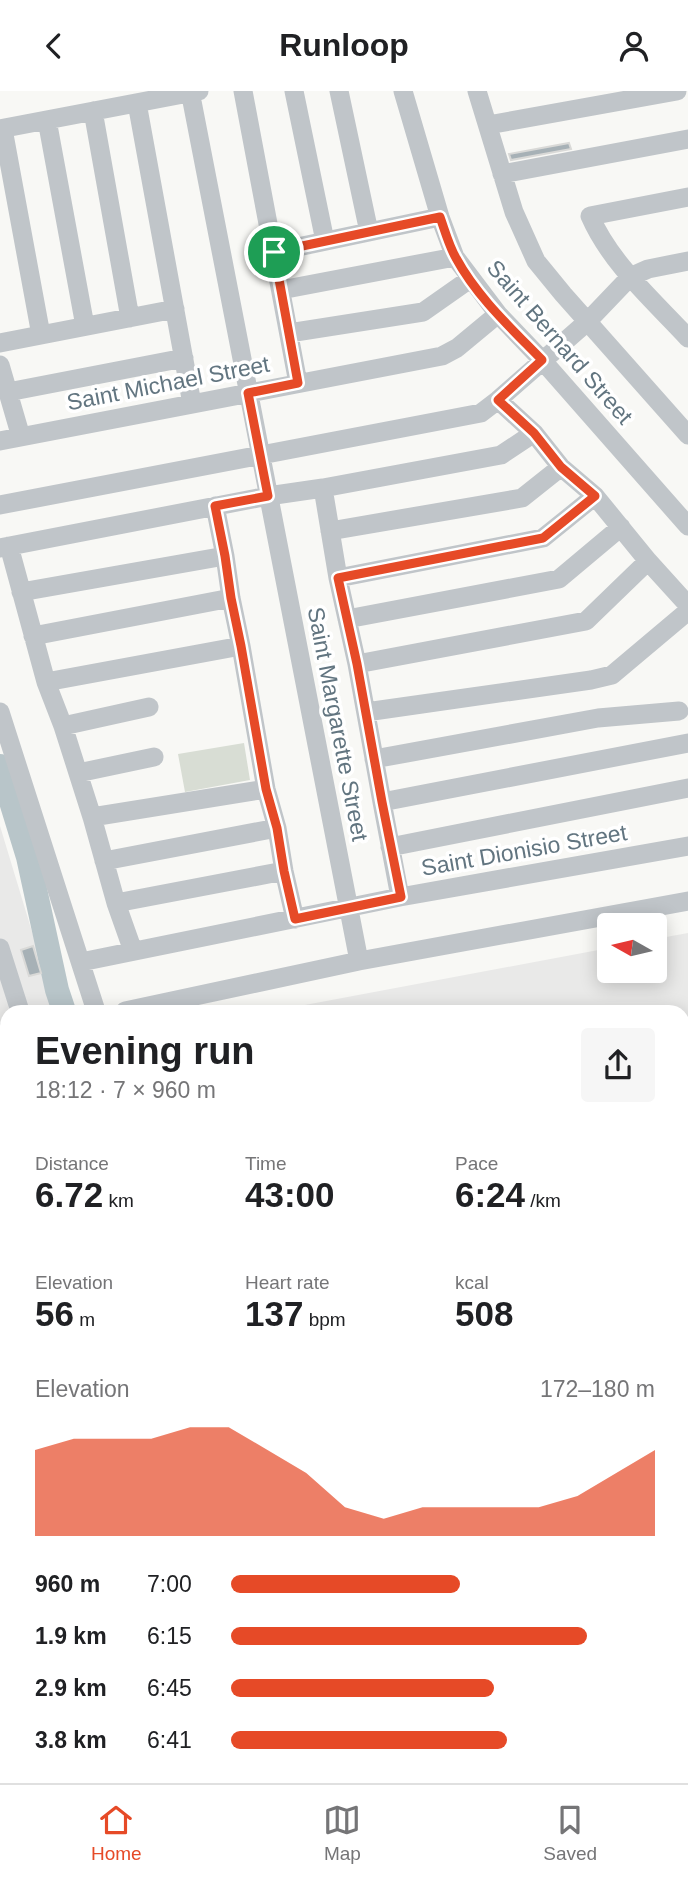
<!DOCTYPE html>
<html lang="en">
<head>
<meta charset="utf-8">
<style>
  :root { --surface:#fff; --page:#f6f6f6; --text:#202124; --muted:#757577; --line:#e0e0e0; --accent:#e64a27 }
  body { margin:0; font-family:Arial,sans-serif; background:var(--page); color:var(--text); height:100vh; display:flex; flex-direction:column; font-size:26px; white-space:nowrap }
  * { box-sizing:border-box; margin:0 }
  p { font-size:23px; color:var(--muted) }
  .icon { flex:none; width:38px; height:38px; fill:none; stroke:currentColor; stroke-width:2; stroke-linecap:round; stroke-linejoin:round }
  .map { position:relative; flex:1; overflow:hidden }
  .drawer { position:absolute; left:0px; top:914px; width:690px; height:779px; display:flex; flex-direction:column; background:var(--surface); border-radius:21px 21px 0 0; box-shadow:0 4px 18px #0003 }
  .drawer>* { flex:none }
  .needle { width:46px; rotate:278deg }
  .buttons { position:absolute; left:597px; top:822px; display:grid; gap:14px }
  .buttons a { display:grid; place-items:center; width:70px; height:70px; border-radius:7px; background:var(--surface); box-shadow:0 4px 18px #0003; font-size:35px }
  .pin { position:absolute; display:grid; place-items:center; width:60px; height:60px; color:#fff; margin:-30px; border:4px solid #fff; border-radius:50%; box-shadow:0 2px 7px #0007 }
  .round { display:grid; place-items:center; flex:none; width:74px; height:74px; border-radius:7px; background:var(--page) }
  .headline { display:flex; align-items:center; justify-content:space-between; height:119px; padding:0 35px }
  h1 { font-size:38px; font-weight:700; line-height:52px }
  .stats { display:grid; grid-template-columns:repeat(3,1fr); gap:10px; height:119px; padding:7px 35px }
  .stats div { display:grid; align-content:center }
  .stats b { font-size:35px; font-weight:700 }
  .stats small { font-size:19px; font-weight:400 }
  .stats p { font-size:19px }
  .chart { height:196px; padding:14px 35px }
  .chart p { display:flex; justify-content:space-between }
  .chart svg { width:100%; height:126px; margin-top:7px; fill:var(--accent); opacity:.7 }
  ul { padding:0 35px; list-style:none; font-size:23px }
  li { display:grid; grid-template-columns:112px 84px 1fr; align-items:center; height:52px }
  li i { height:18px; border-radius:9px; background:var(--accent) }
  header { display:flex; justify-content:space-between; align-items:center; height:91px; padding:0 35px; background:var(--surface); font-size:32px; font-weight:700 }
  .tabs { display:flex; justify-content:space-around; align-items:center; height:98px; border-top:2px solid var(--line); background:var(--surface); font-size:19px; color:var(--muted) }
  .tabs a { display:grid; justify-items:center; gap:4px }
  .tabs .current { color:var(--accent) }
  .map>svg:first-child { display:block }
</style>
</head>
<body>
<header><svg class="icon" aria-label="back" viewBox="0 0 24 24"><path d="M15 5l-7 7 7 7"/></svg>Runloop<svg class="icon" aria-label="person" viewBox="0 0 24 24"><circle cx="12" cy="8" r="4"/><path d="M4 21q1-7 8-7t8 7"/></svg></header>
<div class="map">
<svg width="688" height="1692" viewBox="0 0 688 1692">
  <rect width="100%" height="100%" fill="#f8f8f5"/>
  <path fill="#e9e9e8" d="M0,735L56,920H7V1685H682V920H273L609,857V880H654L655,848L688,842V1692H0Z"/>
  <path fill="#d8ddd4" d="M244,652L250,689L185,701L178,663Z
    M0,977L7,1000V1218L0,1221Z"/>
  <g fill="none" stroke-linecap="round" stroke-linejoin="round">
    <path stroke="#b8c5c9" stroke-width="24" d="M0,675L28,766L57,899L64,920"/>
  </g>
  <path fill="#a7b1b6" stroke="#d9d9d7" stroke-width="2" d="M569,52L571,58L511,69L509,63Z
    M33,855L41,882L29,885L21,859Z"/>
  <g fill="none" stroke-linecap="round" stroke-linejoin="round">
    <path stroke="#c0c5c9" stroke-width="19" d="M190,0L359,870
      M243,0L298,292
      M294,0L325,150
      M339,0L369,141
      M403,0L440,126L455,166L498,223L542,269L688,435
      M477,0L514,121L536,170L563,203L688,344
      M137,12L192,313
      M93,20L130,227
      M47,29L85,235
      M488,34L677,0
      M0,38L199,0
      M3,38L41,244
      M502,83L688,48
      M688,106L590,125C611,173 653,209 688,247
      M274,161L440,126
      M281,199L455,166
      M289,242L423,221L470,188
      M0,252L175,218
      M0,274L21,346
      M8,301L184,267
      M498,309L534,342L561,376L595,405L648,470L688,514
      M0,350L442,265L457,257L498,223
      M323,397L338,487L357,573L382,711L400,806
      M0,414L481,322L498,309L587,231L630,186L648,178L688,170
      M215,415L225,465L231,507L241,555L266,698L277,737L284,780L295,828
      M330,440L522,407L561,376
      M9,455L46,591L63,635L92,726L116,812L133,860
      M0,457L268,405L323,397L501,364L534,342
      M338,487L543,447L595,405
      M21,501L225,465
      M347,528L559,488L621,436
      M33,545L231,507
      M357,573L586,530L648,470
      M46,591L241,555
      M0,621L96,920
      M366,621L591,589L612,584L688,520
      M63,635L149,616
      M374,668L598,627L679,620
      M78,682L154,666
      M382,711L688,652
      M92,726L266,698
      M390,756L688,697
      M104,770L277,737
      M116,812L284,780
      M0,857L20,920
      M81,871L400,806L688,755
      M125,920L359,870L688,810
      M0,942L7,962
      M682,986L688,984
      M682,1110L688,1109
      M0,1232L7,1230
      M0,1263L7,1261
      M682,1417L688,1415
      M682,1534L688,1533
      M682,1576L688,1574
      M682,1591L688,1590
      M682,1639L688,1637
      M239,1685L242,1692
      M262,1685L264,1692
      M436,1685L438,1692
      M580,1685L582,1692
      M620,1685L623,1692
      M311,1692L332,1685
      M370,1692L390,1685
      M539,1692L561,1685
      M656,1692V1685"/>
  </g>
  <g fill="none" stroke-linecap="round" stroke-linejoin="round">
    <g stroke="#fff" stroke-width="14">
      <path id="route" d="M440,126C445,140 449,155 456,167C477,206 512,238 542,269L498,309L534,342L561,376L595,405L543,447L338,487L357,573L382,711L401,806L295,828L284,780L277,737L266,698L241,555L231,507L225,465L215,415L268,405L248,302L298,292L274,161Z"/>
    </g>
    <use href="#route" stroke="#e64a27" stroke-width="9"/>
  </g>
  <g text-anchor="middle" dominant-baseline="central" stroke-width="7" stroke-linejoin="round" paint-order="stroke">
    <g font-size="23" fill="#627580" stroke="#fff">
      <text transform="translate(560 251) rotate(49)">Saint Bernard Street</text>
      <text transform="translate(168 292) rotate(-11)">Saint Michael Street</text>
      <text transform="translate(338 633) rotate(79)">Saint Margarette Street</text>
      <text transform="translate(524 759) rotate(-10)">Saint Dionisio Street</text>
    </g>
  </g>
</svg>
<div class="buttons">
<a><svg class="needle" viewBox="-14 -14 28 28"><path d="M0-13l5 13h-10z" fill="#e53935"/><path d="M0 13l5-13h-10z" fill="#757577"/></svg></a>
</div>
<div class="pin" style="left:274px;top:161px;background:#1e9e55"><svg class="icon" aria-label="arrive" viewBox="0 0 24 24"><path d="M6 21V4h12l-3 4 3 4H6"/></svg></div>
<section class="drawer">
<div class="headline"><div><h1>Evening run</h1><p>18:12 · 7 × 960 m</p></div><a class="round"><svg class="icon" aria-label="share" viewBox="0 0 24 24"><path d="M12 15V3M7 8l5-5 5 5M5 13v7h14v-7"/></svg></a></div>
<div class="stats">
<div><p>Distance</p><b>6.72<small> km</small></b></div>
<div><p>Time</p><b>43:00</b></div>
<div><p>Pace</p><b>6:24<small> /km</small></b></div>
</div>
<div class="stats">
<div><p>Elevation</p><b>56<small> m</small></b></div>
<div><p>Heart rate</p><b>137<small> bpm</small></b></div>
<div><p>kcal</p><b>508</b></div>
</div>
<div class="chart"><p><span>Elevation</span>172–180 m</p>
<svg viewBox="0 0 160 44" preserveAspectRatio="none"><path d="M0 44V14L10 10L20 10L30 10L40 6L50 6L60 14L70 22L80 34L90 38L100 34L110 34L120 34L130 34L140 30L150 22L160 14V44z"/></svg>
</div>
<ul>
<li><b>960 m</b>7:00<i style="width:54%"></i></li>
<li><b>1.9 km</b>6:15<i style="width:84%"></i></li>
<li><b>2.9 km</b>6:45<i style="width:62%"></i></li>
<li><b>3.8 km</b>6:41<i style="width:65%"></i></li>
</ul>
</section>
</div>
<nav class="tabs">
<a class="current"><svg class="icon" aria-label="home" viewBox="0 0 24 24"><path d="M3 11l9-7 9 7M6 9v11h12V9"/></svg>Home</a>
<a><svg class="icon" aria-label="map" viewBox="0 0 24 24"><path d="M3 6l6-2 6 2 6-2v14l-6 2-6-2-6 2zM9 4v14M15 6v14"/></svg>Map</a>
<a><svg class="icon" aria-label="saved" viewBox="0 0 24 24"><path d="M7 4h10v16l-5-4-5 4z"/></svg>Saved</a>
</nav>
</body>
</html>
